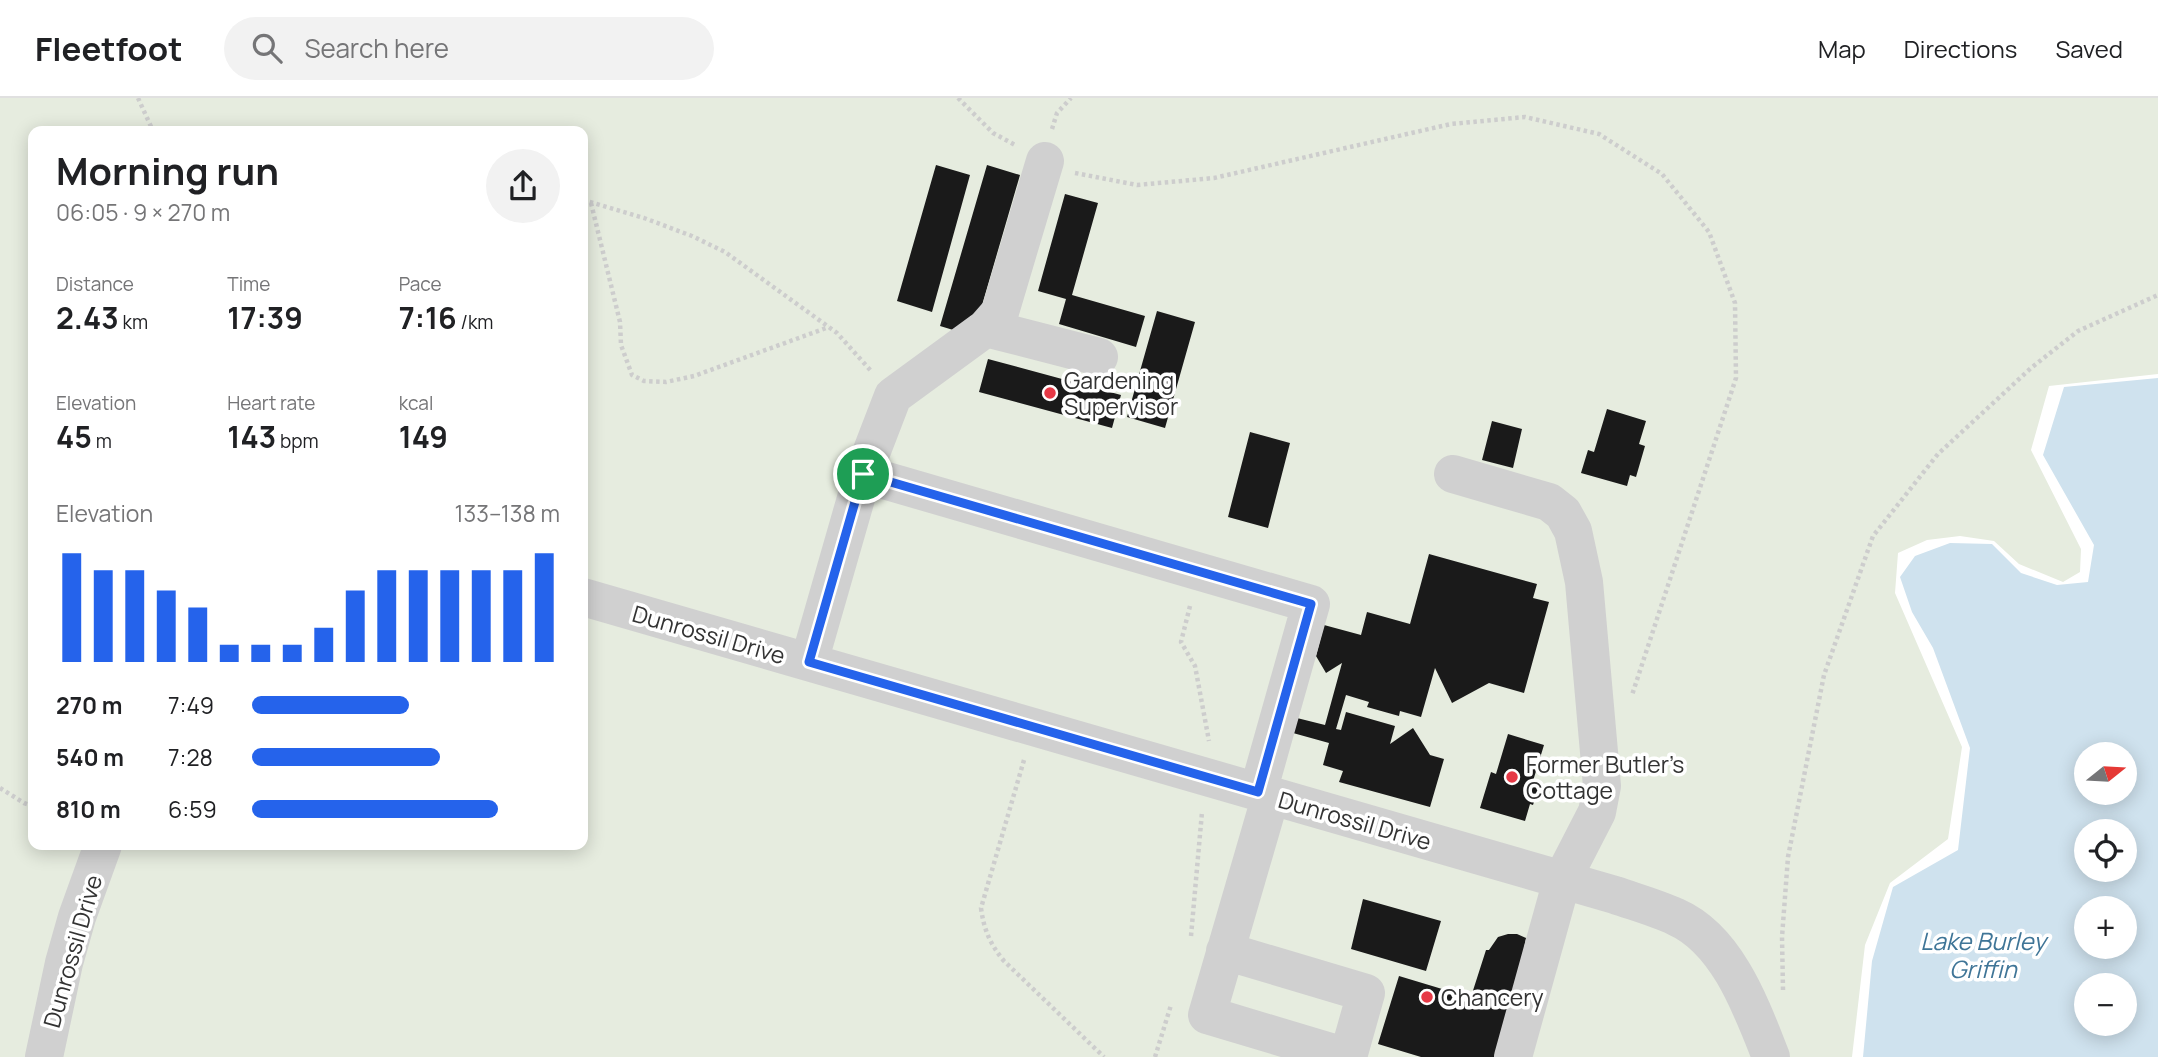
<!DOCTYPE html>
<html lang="en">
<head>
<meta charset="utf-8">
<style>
  :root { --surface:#fff; --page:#f2f2f2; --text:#202124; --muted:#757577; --line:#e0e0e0; --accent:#2563eb }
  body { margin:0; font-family:Manrope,sans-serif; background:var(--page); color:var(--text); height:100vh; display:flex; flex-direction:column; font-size:26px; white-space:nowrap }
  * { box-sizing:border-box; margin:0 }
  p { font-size:23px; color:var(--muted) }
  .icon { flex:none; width:38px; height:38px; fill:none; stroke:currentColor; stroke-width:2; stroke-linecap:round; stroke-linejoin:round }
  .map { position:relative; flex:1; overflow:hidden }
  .drawer { position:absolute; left:28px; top:28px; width:560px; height:724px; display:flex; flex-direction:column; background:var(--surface); border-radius:14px; box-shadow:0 4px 18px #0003 }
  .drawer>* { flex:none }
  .needle { width:46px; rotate:72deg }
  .buttons { position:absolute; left:2074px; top:644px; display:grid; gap:14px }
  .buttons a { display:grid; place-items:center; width:63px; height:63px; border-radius:50%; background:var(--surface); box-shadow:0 4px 18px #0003; font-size:35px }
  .pin { position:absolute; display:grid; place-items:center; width:60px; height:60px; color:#fff; margin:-30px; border:4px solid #fff; border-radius:50%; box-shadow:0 2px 7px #0007 }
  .round { display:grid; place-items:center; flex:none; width:74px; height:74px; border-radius:37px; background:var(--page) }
  .overview { display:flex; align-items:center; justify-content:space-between; height:119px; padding:0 28px }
  h1 { font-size:38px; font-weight:700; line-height:52px }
  .figures { display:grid; grid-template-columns:repeat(3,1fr); gap:10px; height:119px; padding:7px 28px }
  .figures div { display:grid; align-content:center }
  .figures b { font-size:30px; font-weight:700 }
  .figures small { font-size:19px; font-weight:400 }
  .figures p { font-size:19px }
  .chart { height:196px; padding:14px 28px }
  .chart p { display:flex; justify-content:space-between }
  .chart svg { width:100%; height:126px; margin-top:7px; stroke:var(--accent); stroke-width:6 }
  ul { padding:0 28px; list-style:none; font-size:23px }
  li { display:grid; grid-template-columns:112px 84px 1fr; align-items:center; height:52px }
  li i { height:18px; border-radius:9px; background:var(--accent) }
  header { display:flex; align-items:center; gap:42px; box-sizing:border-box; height:98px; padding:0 35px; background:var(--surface); border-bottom:2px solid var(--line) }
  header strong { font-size:33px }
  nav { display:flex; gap:38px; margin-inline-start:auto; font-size:24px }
  .search { width:490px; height:63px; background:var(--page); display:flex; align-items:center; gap:18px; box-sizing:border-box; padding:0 24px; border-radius:38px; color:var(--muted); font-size:26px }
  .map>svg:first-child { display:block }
</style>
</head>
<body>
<header>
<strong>Fleetfoot</strong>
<div class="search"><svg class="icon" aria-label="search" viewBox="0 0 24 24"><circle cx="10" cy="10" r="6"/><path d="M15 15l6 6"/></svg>Search here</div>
<nav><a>Map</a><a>Directions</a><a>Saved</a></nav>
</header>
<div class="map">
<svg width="2158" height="959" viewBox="0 0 2158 959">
  <rect width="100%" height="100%" fill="#fff"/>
  <path fill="#e6ecdf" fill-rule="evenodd" d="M0,0H2158V276L2049,288L2031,352L2081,451L2080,474L2063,484L2019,466L1994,443L1960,438L1927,442L1898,455L1895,495L1962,649L1948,741L1890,785L1865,847L1852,959H0ZM33,33H583V747H33Z"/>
  <path fill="#cfe2ee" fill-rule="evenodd" d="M2158,280V959H1863L1872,863L1893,789L1958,752L1970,650L1933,550L1912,514L1900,479L1915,458L1950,445L1992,446L2021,475L2057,487L2088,484L2094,447L2043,357L2064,289ZM2086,656H2124V695H2086ZM2086,733H2124V772H2086ZM2086,810H2124V849H2086ZM2086,887H2124V926H2086Z"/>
  <path fill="#1a1a1a" d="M936,67L970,77L932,214L897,203Z
    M987,67L1020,77L973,238L940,228Z
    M1065,96L1098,105L1072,197L1145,218L1136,249L1059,226L1066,201L1038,193Z
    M1157,213L1195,224L1165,330L1127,319Z
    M988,261L1121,297L1112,330L979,294Z
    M1607,311L1646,323L1639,346L1645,348L1636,379L1630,377L1627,388L1581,375L1588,352L1594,354Z
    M1492,323L1522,331L1513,370L1482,362Z
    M1250,334L1290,345L1268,430L1228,419Z
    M1429,456L1537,486L1533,500L1549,504L1524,595L1489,585L1452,605L1435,570L1421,619L1400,613L1399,618L1367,609L1369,604L1346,597L1336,631L1341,632L1346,614L1395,628L1390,646L1413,630L1430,657L1444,661L1430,709L1339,684L1343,673L1323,667L1329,645L1293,635L1297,620L1325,627L1342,565L1326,575L1316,558L1324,527L1361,537L1367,514L1410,526Z
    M1508,636L1544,647L1533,683L1540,685L1533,707L1530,706L1525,723L1480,710L1491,674L1496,676Z
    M1363,801L1441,823L1426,873L1351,851Z
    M1508,836H1517L1526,840L1504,959H1421L1378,946L1399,878L1462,897L1460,902L1469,905L1486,852H1489L1498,839Z"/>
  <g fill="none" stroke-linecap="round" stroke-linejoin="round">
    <path stroke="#cdcdcd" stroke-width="4.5" stroke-dasharray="3.5 3.5" stroke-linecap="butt" d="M138,0L153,33
      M958,0L993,35L1017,48
      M1052,31L1057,15L1071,0
      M1075,75L1137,87L1214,80L1451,26L1525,19L1599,36L1662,76L1709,134L1735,205L1736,280L1632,597
      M583,102L644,120L692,138L725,154L837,235L872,274
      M591,105L620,224L621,247L632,277L644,283L666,284L694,278L829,229
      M1190,508L1181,544L1195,568L1209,643
      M1024,662L981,810C984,832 990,846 1004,863L1104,959
      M0,690L24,705L33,708
      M1191,838L1202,714
      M1783,892L1782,839L1788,759L1824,577L1873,438L1938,356L2031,270L2078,233L2158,197
      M1155,959L1171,907"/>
    <path stroke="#d0d0d0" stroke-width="38" d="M986,230L1099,259
      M863,376L893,298L986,230L1000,214L1045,63
      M1453,376L1549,404L1563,415L1573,433L1584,484L1602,688L1597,714L1562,782L1513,959
      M583,499L1615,797C1635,804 1657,810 1676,819C1728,842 1752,911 1771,959
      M809,564L863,376L1311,506L1258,694
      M1271,697L1207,917L1347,959
      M1225,853L1366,895L1348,959
      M44,959L64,865L77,819L103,747"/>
  </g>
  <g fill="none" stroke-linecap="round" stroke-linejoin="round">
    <g stroke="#fff" stroke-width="14">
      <path id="route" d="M863,376L1311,506L1258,694L809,564Z"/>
    </g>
    <use href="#route" stroke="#2563eb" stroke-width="9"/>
  </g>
  <g fill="#e63946" stroke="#fff" stroke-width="2.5">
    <circle cx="1050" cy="295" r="7"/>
    <circle cx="1512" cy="679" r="7"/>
    <circle cx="1427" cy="899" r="7"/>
  </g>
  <g text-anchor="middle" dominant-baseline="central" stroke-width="7" stroke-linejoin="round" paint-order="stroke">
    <g font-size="23" fill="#333" stroke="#fff" text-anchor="start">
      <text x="1064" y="282">Gardening<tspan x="1064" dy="26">Supervisor</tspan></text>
      <text x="1526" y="666">Former Butler’s<tspan x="1526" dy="26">Cottage</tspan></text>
      <text x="1441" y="899">Chancery</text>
    </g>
    <g font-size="23" fill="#333" stroke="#fff">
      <text transform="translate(709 536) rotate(16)">Dunrossil Drive</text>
      <text transform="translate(1355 722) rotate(16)">Dunrossil Drive</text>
      <text transform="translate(72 853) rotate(-74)">Dunrossil Drive</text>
    </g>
    <g font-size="24" font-style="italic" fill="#3f7597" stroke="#fff">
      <text x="1983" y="842">Lake Burley<tspan x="1983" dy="28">Griffin</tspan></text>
    </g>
  </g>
</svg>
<div class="buttons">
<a><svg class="needle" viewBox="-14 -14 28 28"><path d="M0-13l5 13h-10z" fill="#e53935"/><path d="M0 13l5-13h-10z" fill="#757577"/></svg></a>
<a><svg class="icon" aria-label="locate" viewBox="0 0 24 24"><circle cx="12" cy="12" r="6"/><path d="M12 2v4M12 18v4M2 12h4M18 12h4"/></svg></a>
<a>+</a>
<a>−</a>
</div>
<div class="pin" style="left:863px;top:376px;background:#1e9e55"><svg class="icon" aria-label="arrive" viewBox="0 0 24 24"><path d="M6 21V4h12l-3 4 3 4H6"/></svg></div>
<section class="drawer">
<div class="overview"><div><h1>Morning run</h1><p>06:05 · 9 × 270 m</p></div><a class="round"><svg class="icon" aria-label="share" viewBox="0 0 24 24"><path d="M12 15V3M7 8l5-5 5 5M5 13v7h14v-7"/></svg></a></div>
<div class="figures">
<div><p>Distance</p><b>2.43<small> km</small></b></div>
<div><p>Time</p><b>17:39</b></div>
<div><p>Pace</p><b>7:16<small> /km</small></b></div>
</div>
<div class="figures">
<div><p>Elevation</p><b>45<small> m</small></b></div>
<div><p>Heart rate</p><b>143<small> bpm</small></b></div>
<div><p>kcal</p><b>149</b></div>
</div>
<div class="chart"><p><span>Elevation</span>133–138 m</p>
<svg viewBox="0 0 160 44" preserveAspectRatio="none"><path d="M5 44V6M15 44V12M25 44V12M35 44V19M45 44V25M55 44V38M65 44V38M75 44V38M85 44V32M95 44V19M105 44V12M115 44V12M125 44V12M135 44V12M145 44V12M155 44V6"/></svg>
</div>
<ul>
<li><b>270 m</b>7:49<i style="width:51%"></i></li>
<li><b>540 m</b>7:28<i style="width:61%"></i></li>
<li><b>810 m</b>6:59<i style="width:80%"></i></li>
</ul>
</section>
</div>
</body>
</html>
